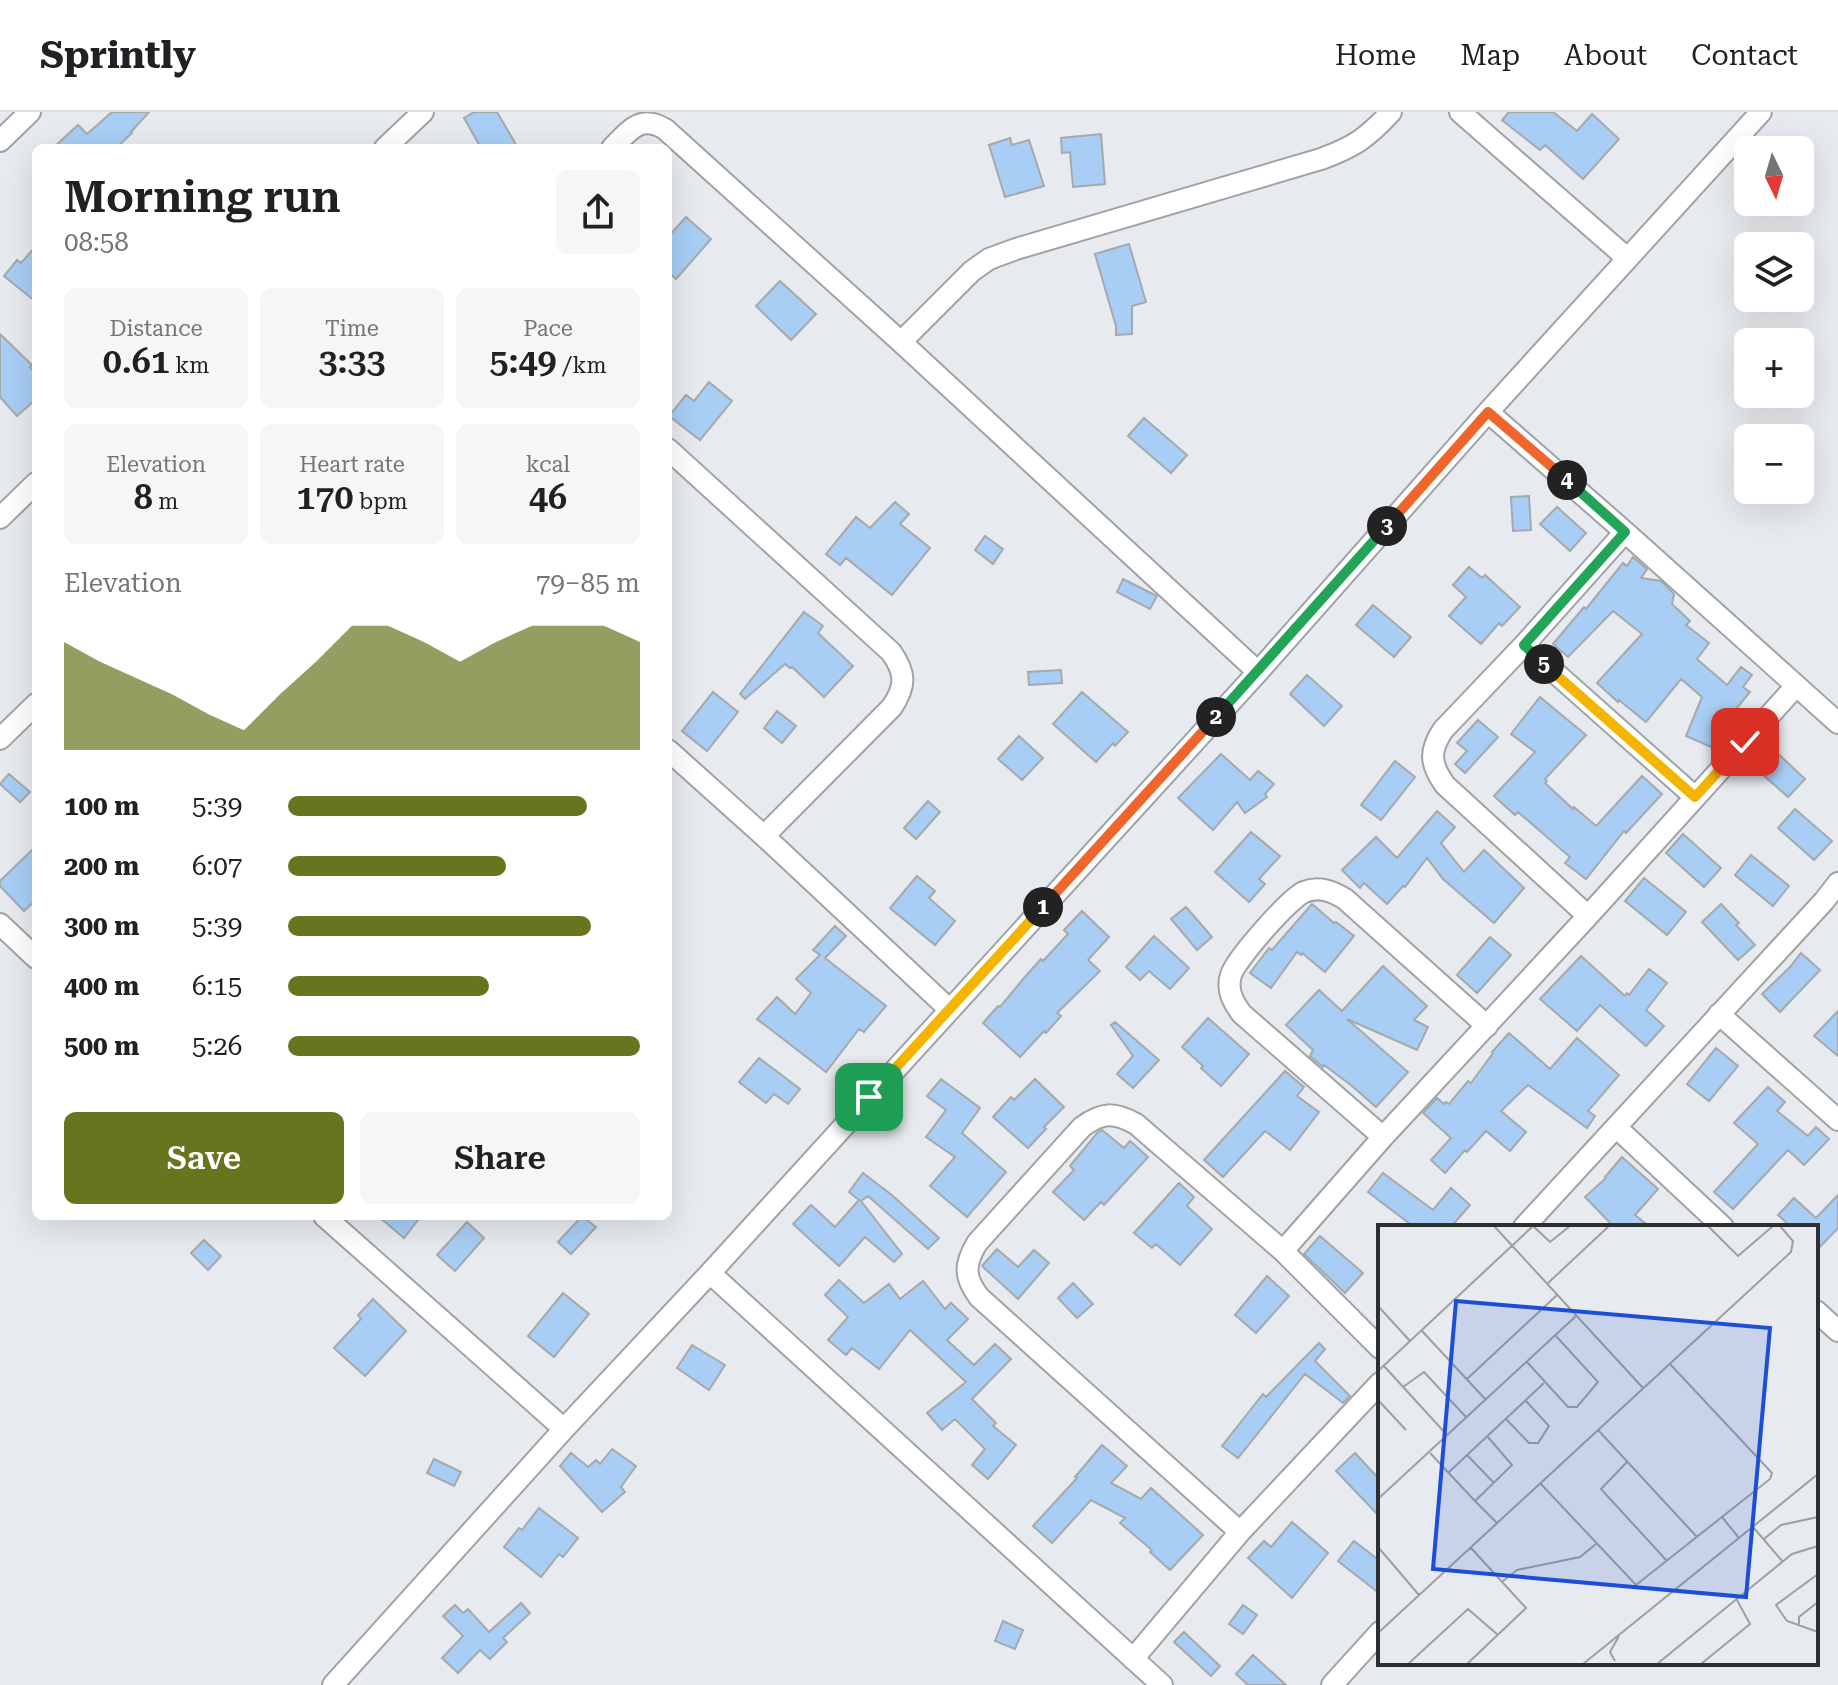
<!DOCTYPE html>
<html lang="en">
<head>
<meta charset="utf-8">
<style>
  :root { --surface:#fff; --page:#f6f6f6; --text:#202124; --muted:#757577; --line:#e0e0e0; --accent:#69741f }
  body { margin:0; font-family:"Roboto Serif",serif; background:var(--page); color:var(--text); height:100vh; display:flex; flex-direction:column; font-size:30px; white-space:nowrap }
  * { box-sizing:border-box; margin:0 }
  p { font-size:26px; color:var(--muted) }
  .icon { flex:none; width:44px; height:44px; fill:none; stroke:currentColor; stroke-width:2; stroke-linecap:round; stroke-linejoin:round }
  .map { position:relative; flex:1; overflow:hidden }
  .drawer { position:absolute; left:32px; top:32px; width:640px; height:1076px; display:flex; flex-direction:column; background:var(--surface); border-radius:12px; box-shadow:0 8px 32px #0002 }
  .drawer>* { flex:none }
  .needle { width:52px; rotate:175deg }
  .tools { position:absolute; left:1734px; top:24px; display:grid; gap:16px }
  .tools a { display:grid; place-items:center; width:80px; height:80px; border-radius:12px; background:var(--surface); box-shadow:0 8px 32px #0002; font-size:40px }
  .pin { position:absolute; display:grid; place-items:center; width:68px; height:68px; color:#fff; margin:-34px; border-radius:16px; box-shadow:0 4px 12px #0006 }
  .km { position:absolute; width:40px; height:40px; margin:-20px; border-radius:50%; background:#222; color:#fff; font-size:22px; line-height:40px; text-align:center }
  .round { display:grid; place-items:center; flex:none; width:84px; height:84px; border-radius:12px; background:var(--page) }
  .headline { display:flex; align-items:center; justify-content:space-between; height:136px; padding:0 32px }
  h1 { font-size:44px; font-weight:600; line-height:60px }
  .stats { display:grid; grid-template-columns:repeat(3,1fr); gap:12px; height:136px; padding:8px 32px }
  .stats div { display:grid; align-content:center; border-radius:12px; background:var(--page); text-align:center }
  .stats b { font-size:34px; font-weight:600 }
  .stats small { font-size:22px; font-weight:400 }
  .stats p { font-size:22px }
  .chart { height:224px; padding:16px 32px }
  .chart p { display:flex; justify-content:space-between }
  .chart svg { width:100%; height:144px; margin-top:8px; fill:var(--accent); opacity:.7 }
  .button { display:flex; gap:16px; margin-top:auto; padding:16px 32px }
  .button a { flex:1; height:92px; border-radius:12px; background:var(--accent); color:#fff; font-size:32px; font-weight:600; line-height:92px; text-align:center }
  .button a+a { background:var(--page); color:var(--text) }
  ul { padding:0 32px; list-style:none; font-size:26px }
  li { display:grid; grid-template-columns:128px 96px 1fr; align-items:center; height:60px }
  li i { height:20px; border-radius:10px; background:var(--accent) }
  header { display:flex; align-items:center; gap:48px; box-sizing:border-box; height:112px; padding:0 40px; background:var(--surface); border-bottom:2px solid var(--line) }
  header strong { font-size:38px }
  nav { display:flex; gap:44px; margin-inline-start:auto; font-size:28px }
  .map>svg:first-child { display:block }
</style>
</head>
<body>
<header>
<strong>Sprintly</strong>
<nav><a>Home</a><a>Map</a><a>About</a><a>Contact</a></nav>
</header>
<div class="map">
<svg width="1838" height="1573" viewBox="0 0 1838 1573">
  <rect width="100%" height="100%" fill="#e7eaee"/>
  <path fill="#a8cef5" stroke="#a5a9ac" stroke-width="2" d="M112,0H149L131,20L132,21L116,36H53L78,13L87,22Z
    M474,0H497L518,36H481L464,6Z
    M1509,0H1553L1577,19L1592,2L1619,27L1583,67L1545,33L1540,38L1502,8Z
    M1101,22L1105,72L1073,75L1070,40L1062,41L1061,26Z
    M1010,26L1012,33L1029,28L1044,74L1005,85L989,33Z
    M686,105L711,127L676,167L668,160V125Z
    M1129,132L1146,190L1132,194V222L1116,223V214L1095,142Z
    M36,134V190L4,164L17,148L21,151Z
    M780,169L816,202L791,228L756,194Z
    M0,222L32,253L30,255L36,262V287L17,304L0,285Z
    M709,270L732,289L700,328L669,304L686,283L694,289Z
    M1144,306L1187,343L1171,361L1128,324Z
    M1529,384L1531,418L1513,419L1511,385Z
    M895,390L909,402L900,412L930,436L892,483L846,446L840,453L826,442L856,405L870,416Z
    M1557,395L1586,421L1570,439L1540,412Z
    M985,424L1003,437L993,452L975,438Z
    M1633,445L1647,457L1641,466L1661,469L1674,482L1672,492L1690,509L1686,513L1709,531L1697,547L1727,573L1741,555L1752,563L1743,575L1750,580L1728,607L1724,604L1711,635L1686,624L1702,585L1681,567L1646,610L1619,588L1618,590L1597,571L1642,522L1613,499L1568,545L1553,532L1584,495L1586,497L1623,451L1627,454Z
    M1469,455L1482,466L1485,463L1520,495L1502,514L1499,511L1481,532L1449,504L1466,485L1453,473Z
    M1123,467L1157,484L1150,497L1117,480Z
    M1373,493L1411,525L1394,545L1356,513Z
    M804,500L823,514L818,521L853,554L824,585L792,555L790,556L785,552L745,587L740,582Z
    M1061,558L1062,571L1029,573L1028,560Z
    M1307,563L1342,594L1324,614L1290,582Z
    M713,580L738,600L707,639L682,619Z
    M1082,580L1128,620L1115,634L1113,631L1096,650L1053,612Z
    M1540,585L1586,623L1545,667L1547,669L1545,671L1573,697L1574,695L1595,713H1597L1642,664L1662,682L1626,721L1624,719L1586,767L1565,751L1570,745L1518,700L1515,703L1494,684L1535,640L1511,622Z
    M777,599L796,614L782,631L764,616Z
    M1478,608L1498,625L1465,661L1455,652L1467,639L1457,631Z
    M1019,624L1043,646L1022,668L998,647Z
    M1771,635L1805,667L1788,685L1753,654Z
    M1221,642L1250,668L1258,659L1274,672L1265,682L1267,685L1245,701L1237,690L1213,718L1178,686Z
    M1395,649L1415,665L1381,708L1361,693Z
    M9,662L30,680L20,690L0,672Z
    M928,689L940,700L916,727L904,716Z
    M1795,697L1832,729L1814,748L1778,716Z
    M1437,699L1455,715L1441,731L1464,760L1484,738L1524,776L1494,811L1443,767L1427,746L1405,775L1403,774L1387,792L1364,771L1360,776L1342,758L1376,725L1397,746Z
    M1251,720L1280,744L1259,767L1265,772L1249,790L1215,760Z
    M1683,722L1721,756L1704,775L1666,741Z
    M36,734V788L24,799L0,774V769Z
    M1751,743L1789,774L1773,794L1735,763Z
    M917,764L935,779L929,786L955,809L935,833L890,796Z
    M1644,766L1686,800L1667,823L1625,789Z
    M1312,792L1334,811L1336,810L1354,824L1325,860L1302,841L1301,843L1297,840L1271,876L1250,861L1269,836L1272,838Z
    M1721,792L1739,811L1736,813L1755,833L1738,848L1702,810Z
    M1186,795L1212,825L1197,838L1171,807Z
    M1082,799L1109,825L1088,848L1100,859L1057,901L1061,904L1046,921L1044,919L1020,945L983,911L998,894L1000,895L1024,866L1041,847L1043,849L1068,822L1064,818Z
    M835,814L846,824L825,846L886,894L864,920L859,917L826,960L757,907L777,885L795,902L811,881L796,867L820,843L813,838Z
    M1154,824L1189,856L1170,877L1149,859L1140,868L1126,855Z
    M1490,825L1511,843L1477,881L1457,863Z
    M1801,841L1820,858L1780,900L1762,882L1790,855Z
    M1581,844L1625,884L1627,881L1629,883L1649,857L1667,871L1646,898L1664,914L1646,934L1600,893L1577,919L1540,887Z
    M1383,854L1427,894L1414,908L1428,915L1417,938L1347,907L1408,960L1376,995L1352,974L1324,953L1323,955L1310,944L1313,938L1286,913L1319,878L1342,899Z
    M1838,899V944L1814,924Z
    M1208,906L1249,942L1221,974L1201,956L1203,954L1182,935Z
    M1115,910L1159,948L1133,976L1117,962L1133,944L1111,913Z
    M1509,921L1550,957L1577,926L1619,963L1588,999L1595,1004L1587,1016L1528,973L1501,999L1526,1020L1510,1039L1486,1019L1467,1040L1465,1038L1445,1061L1431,1048L1451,1026L1423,1001L1437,986L1444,992L1446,990L1449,992L1468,969L1471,971L1493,941L1492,940Z
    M1716,936L1738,954L1709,989L1687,972Z
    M759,946L800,977L788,992L774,982L766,991L739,970Z
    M1285,959L1304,975L1297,984L1319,1000L1290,1038L1265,1019L1223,1065L1204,1048Z
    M941,967L980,996L962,1021L1006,1060L967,1105L930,1074L955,1045L926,1025L946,998L927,984Z
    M1035,967L1064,995L1044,1015L1046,1017L1028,1036L993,1005L1011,985L1014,988Z
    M1768,975L1785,990L1777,999L1808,1024L1816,1015L1829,1027L1804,1053L1788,1038L1733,1097L1714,1080L1758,1032L1734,1011Z
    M1102,1018L1124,1036L1130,1029L1148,1045L1104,1093L1101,1090L1084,1108L1053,1080L1074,1058L1070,1054L1097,1021Z
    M1622,1045L1658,1077L1635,1103L1650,1115H1614L1585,1085L1606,1066L1605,1065Z
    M863,1061L893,1084L939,1126L928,1137L868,1084L861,1089L902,1142L894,1150L865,1125L839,1154L793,1112L811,1093L835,1115L859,1088L849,1080Z
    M1383,1061L1433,1098L1451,1076L1470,1093L1451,1115H1414L1368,1080Z
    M1179,1071L1194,1085L1187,1094L1212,1117L1180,1153L1156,1132L1152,1136L1134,1121Z
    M1838,1083V1116L1816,1139V1115H1791L1778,1103L1794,1086L1816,1106Z
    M378,1104H421L404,1126Z
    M582,1104L596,1115L571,1142L558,1130Z
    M467,1110L484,1126L455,1159L437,1143Z
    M1320,1124L1363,1161L1345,1181L1304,1142Z
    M204,1128L221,1144L208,1158L191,1141Z
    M997,1137L1018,1155L1034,1138L1049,1151L1018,1187L982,1154Z
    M1267,1164L1289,1184L1256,1221L1235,1203Z
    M839,1168L864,1191L889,1172L900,1187L923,1169L945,1197L951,1191L968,1207L947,1228L974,1253L995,1232L1011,1247L972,1287L996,1311L993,1314L1016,1333L988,1367L972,1353L985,1337L955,1307L942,1318L927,1301L966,1270L910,1218L879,1257L852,1236L846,1243L828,1228L848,1205L825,1183Z
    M1073,1171L1093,1192L1077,1206L1058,1186Z
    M563,1181L589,1202L554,1245L528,1224Z
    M373,1187L406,1219L365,1264L334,1236L361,1207L358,1203Z
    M1319,1231L1325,1237L1315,1249L1350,1284L1343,1291L1305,1262L1238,1346L1222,1334L1263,1282L1266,1285Z
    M692,1233L725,1253L709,1278L677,1256Z
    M1102,1333L1127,1354L1111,1371L1141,1387L1151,1376L1203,1423L1170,1458L1150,1440L1152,1438L1120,1411L1125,1406L1091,1388L1052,1431L1033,1414L1077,1366L1075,1365Z
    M612,1337L636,1354L621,1375L625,1380L602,1400L560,1354L571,1341L588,1355L596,1348L600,1352Z
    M1355,1341L1380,1368V1405L1336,1359Z
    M434,1347L461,1360L454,1374L427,1361Z
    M539,1396L578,1426L563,1445L559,1442L541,1465L504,1435L519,1416L522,1418Z
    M1292,1410L1328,1441L1292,1486L1248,1446L1264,1429L1271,1435Z
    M1354,1429L1380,1449V1482L1338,1449Z
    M521,1491L530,1501L503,1526L507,1530L490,1547L480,1538L458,1561L442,1546L463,1524L443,1504L455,1493L463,1501L468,1497L489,1520Z
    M1243,1493L1257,1503L1243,1522L1229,1512Z
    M1003,1509L1023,1518L1015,1537L995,1529Z
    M1184,1520L1220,1554L1211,1564L1174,1530Z
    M1253,1543L1286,1573H1248L1236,1562Z"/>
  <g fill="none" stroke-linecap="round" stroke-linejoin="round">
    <g stroke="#a0a3a6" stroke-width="24">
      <path id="street" d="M1460,0L1627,146
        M0,29L30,0
        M385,36L423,0
        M612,36C629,19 640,2 665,17L901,230L1258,560
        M901,230L972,159L989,147L1016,137L1321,47C1354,35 1367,26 1391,0
        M1488,300L1625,420
        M668,337L891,540C906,561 906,574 892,595L764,724
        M0,406L36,371
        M1524,533L1695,685
        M0,627L36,592
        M668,638L764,724L949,897
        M1588,804L1445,673C1430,652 1429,639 1443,618L1524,533L1625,420L1838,611
        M0,812L36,846
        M1719,902L1838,1008
        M1616,1015L1723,1115
        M1383,1025L1242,902C1233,891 1226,878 1231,863C1235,848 1290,786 1304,780C1319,774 1332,779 1345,787L1487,914
        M324,1104L564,1317
        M1524,1115L1824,789L1838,771
        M1283,1139L1383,1025L1588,804L1796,574
        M710,1161L1162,1573
        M1816,1199L1838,1219
        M1240,1420L979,1185C964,1165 964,1153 977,1131L1082,1015C1102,1000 1114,1000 1136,1012L1283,1139L1380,1236
        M1133,1547L1240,1420L1380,1271
        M333,1573L564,1317L710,1161L1258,560L1488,300L1761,0
        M1332,1573L1380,1520"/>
    </g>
    <use href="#street" stroke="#fff" stroke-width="20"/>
  </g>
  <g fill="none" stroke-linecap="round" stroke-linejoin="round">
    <g stroke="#fff" stroke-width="16">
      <path id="split-1" d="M869,985L1043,795"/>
    </g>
    <g stroke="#fff" stroke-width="16">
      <path id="split-2" d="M1043,795L1216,605"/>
    </g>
    <g stroke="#fff" stroke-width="16">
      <path id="split-3" d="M1216,605L1387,414"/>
    </g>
    <g stroke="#fff" stroke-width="16">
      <path id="split-4" d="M1387,414L1488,300L1567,368"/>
    </g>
    <g stroke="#fff" stroke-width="16">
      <path id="split-5" d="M1544,552L1524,533L1625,420L1567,368"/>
    </g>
    <g stroke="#fff" stroke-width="16">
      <path id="split-6" d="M1544,552L1695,685L1745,630"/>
    </g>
    <use href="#split-1" stroke="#f5b400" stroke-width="10"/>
    <use href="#split-2" stroke="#f0652b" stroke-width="10"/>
    <use href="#split-3" stroke="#22a559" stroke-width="10"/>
    <use href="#split-4" stroke="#f0652b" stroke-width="10"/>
    <use href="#split-5" stroke="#22a559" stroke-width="10"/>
    <use href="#split-6" stroke="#f5b400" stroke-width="10"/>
  </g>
  <g transform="translate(1378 1113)">
    <rect width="440" height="440" fill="#e7eaee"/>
    <path fill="none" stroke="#9d9fa2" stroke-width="2" d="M116,1L265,163M155,1L172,17L192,1M330,1L360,31L395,1M169,59L231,1M0,81L32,116M44,106L108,175M149,137L190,182H199L220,157L178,111M6,141L69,210M0,146L154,2M89,154L179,70M25,162L46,147L88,192M0,175L28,205M128,194L151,218H160L171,201L148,176M220,205L319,312M52,228L97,276L134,240L109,211M89,230L116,258M249,237L223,264L289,336M71,247L166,158M162,258L258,360L392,254L394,248L292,139M0,274L198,91M97,276L119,298M344,292L361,313M375,302L405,337M386,314L403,300L440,292M0,322L41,370M440,349L398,380L409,396L440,407M125,356L139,345L202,332L218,319M421,400V392L440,377M0,408L413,27L415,16L402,1M237,436L232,427L241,411M30,439L90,384L120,410M89,439L148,383L93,323M205,439L440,249M279,439L414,329L440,321M323,439L372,399L359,375"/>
    <path fill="#1d4ed8" fill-opacity="0.15" stroke="#1d4ed8" stroke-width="4" d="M78,76L392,103L368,372L55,344Z"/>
    <rect width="440" height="440" fill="none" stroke="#2e2f30" stroke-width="4"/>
  </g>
</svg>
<div class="tools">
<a><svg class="needle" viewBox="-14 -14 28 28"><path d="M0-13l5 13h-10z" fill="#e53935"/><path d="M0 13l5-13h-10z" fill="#757577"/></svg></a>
<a><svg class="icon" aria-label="layers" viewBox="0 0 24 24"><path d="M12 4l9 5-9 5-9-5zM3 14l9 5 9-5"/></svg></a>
<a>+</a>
<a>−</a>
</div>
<div class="pin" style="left:869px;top:985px;background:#1e9e55"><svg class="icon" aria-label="arrive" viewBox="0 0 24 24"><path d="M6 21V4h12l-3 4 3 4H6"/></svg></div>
<div class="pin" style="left:1745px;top:630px;background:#d93025"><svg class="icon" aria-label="check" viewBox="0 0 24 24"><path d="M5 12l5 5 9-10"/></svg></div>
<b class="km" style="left:1043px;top:795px">1</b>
<b class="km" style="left:1216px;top:605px">2</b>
<b class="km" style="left:1387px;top:414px">3</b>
<b class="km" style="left:1567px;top:368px">4</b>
<b class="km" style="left:1544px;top:552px">5</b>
<section class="drawer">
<div class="headline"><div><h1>Morning run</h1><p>08:58</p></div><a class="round"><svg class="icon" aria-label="share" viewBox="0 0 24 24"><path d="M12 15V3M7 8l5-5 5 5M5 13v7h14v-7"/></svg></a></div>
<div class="stats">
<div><p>Distance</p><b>0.61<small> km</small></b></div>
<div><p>Time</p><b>3:33</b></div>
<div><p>Pace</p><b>5:49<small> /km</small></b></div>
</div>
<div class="stats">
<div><p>Elevation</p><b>8<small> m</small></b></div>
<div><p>Heart rate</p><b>170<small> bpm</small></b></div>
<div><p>kcal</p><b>46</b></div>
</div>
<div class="chart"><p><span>Elevation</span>79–85 m</p>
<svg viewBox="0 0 160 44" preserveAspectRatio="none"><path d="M0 44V11L10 17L20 22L30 27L40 33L50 38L60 27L70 17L80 6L90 6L100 11L110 17L120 11L130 6L140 6L150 6L160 11V44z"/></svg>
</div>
<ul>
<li><b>100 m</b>5:39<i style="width:85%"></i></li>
<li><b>200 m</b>6:07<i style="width:62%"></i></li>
<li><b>300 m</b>5:39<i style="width:86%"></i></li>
<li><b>400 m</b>6:15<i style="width:57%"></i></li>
<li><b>500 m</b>5:26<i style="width:100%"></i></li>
</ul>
<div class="button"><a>Save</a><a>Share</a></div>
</section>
</div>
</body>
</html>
